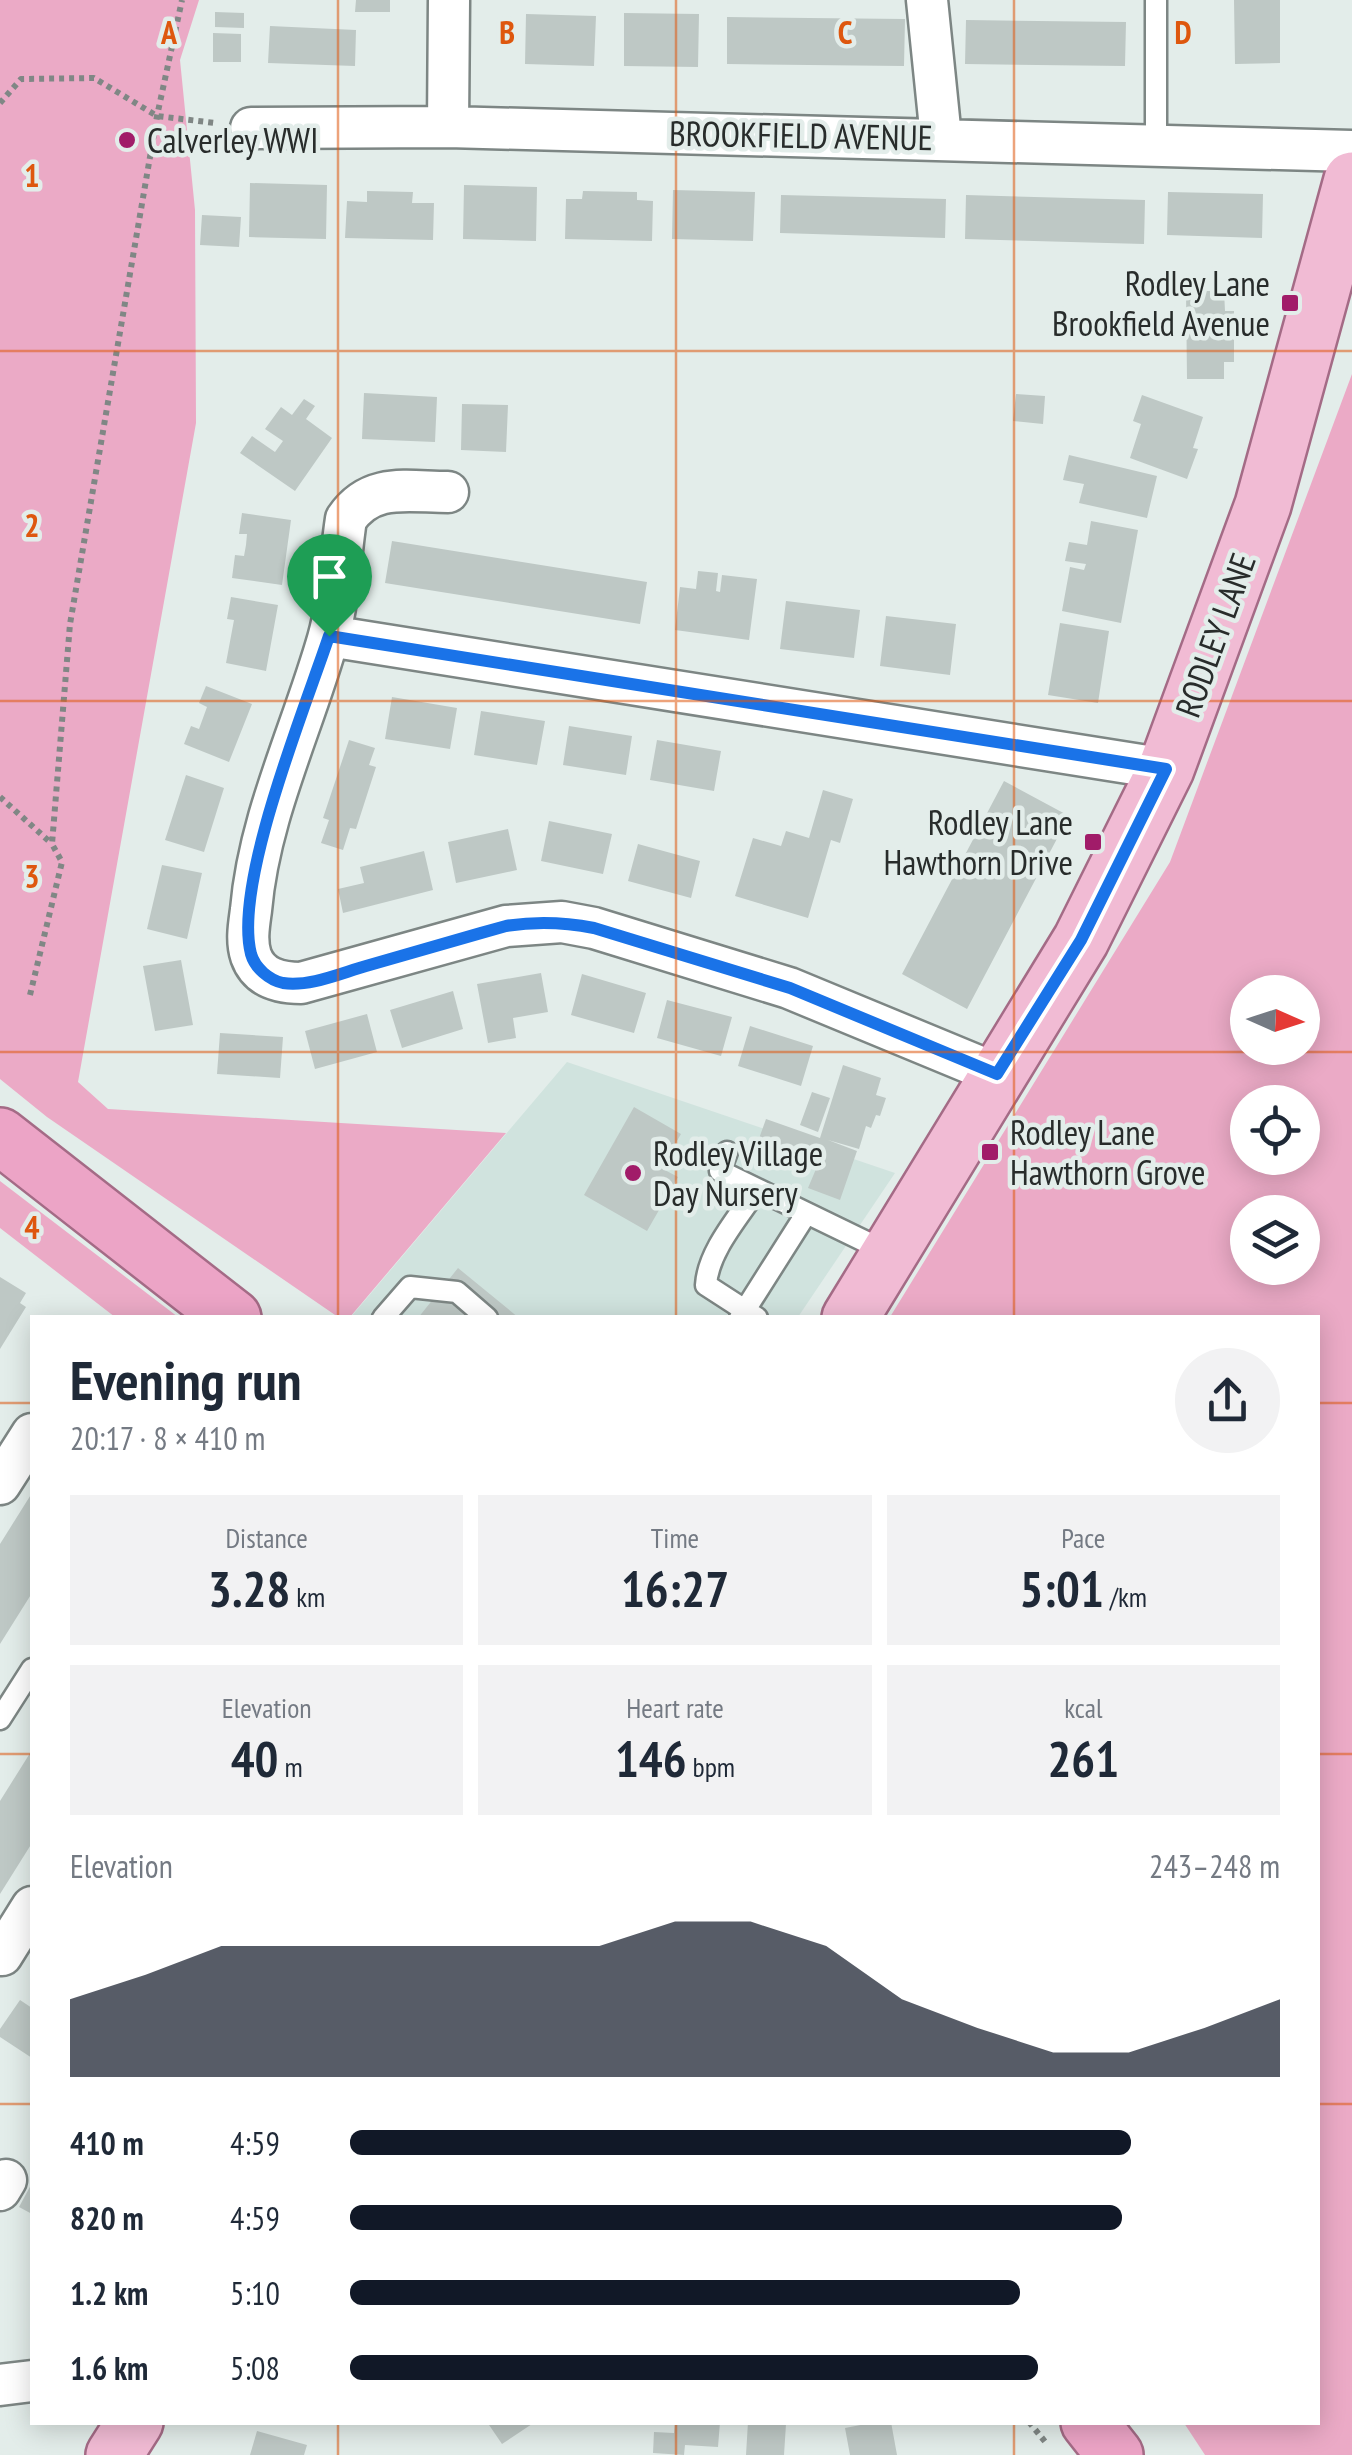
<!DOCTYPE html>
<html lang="en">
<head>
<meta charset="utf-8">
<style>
  :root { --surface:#fff; --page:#f2f2f3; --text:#1f2937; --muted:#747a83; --accent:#111827 }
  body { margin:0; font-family:"PT Sans Narrow",sans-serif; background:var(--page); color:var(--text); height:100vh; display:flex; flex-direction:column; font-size:38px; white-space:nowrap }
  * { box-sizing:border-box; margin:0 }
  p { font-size:32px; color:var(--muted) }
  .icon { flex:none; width:55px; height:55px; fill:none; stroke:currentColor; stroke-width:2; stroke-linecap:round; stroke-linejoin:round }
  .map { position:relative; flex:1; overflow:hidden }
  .details { position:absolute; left:30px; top:1315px; width:1290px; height:1110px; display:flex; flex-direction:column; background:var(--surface); border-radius:0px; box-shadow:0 5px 25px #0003 }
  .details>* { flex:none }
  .needle { width:65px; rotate:93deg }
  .fabs { position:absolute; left:1230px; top:975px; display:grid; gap:20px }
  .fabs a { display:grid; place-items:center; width:90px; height:90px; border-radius:50%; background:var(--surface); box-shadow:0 5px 25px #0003; font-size:50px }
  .pin { position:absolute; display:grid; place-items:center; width:85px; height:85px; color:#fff; margin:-102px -42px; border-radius:50% 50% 50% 0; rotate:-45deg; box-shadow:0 0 10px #0007 }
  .pin .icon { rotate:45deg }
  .round { display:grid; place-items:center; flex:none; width:105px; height:105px; border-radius:52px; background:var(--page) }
  .headline { display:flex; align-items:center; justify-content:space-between; height:170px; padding:0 40px }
  h1 { font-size:55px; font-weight:600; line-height:75px }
  .metrics { display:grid; grid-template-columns:repeat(3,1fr); gap:15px; height:170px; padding:10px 40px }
  .metrics div { display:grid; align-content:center; border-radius:0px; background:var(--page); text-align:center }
  .metrics b { font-size:50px; font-weight:600 }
  .metrics small { font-size:28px; font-weight:400 }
  .metrics p { font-size:28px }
  .chart { height:280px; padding:20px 40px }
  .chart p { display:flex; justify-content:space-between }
  .chart svg { width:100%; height:180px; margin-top:10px; fill:var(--accent); opacity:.7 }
  ul { padding:0 40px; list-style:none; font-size:32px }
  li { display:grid; grid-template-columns:160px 120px 1fr; align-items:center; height:75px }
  li i { height:25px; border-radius:12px; background:var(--accent) }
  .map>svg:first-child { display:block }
</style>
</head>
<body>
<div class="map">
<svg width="1352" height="2455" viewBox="0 0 1352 2455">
  <rect width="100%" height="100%" fill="#e3edea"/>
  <path fill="#d0e3de" d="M567,1062L895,1173L798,1317L350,1318Z"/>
  <path fill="#ebaac6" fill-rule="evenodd" d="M0,0H199L180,60L195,210L196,423L78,1082L108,1109L506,1133L350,1317H338L47,1117L0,1079Z
    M1352,374V2455H1205L1184,2423L1318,2422V1318L890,1317L1170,862ZM1248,992H1302V1048H1248ZM1248,1102H1302V1158H1248ZM1302,1212V1268H1248V1212Z
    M0,1181L178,1317H115L0,1228Z"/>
  <path fill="#bec8c5" d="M356,0H390V12H355Z
    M1234,0H1280V63L1235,64Z
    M215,12L244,13V28L215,27Z
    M624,13L699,14L698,67L624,66Z
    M526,14L596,16L594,66L525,64Z
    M727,17L905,19L904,66L727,64Z
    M966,20L1126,22L1125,66L965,64Z
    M270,26L356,30L355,66L268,63Z
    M213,33L241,34V62H213Z
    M250,183L327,185L326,239L249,237Z
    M464,185L537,187L536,241L463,239Z
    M673,190L755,192L753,241L672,239Z
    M367,191L413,192L412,203H434L433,240L345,238L347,201L367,202Z
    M583,191L637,192V200L653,201L652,241L565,239L566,199H582Z
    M1168,192L1263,194L1262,238L1167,235Z
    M781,195L946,199L945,238L780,233Z
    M966,195L1145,200L1144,244L965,239Z
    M202,215L241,217L239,247L200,245Z
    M1186,291H1224L1225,311H1234V362H1224V379H1187Z
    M364,393L437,397L435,442L362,439Z
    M1016,394L1045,396L1043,424L1013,421Z
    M1142,395L1203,417L1193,448L1198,449L1187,479L1130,458L1141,424L1133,421Z
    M304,399L315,406L306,419L332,438L295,491L240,453L252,436L275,452L283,441L265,429L281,407L292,415Z
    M462,404L508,405L506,452L461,450Z
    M1069,455L1157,476L1147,518L1079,503L1084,484L1063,480Z
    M242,513L291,520L282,585L232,578L235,555L244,556L246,545L247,534H239Z
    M1091,521L1138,530L1121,623L1062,611L1070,567L1084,570L1086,564L1065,561L1069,542L1087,545Z
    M392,541L647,582L640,624L385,583Z
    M698,571L718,573L716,591L720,592L722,575L757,579L749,640L675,630L680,587L696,589Z
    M231,597L278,605L266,671L226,663L234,620L227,619Z
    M786,601L860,610L854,658L780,649Z
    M886,616L956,624L950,675L880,666Z
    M1060,623L1109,631L1098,703L1048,695Z
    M206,686L252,704L229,762L184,744L191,726L199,729L207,707L199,703Z
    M392,697L457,708L450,749L385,739Z
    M481,711L545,721L537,765L474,755Z
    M569,726L632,736L626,775L563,765Z
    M349,740L375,748L369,765L376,767L356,829L350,828L343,850L321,843L329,820L323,818Z
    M657,740L721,751L714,791L650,780Z
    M186,775L224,788L204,852L165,840Z
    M1004,781L1069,816L967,1009L902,974Z
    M823,790L853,799L840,843L831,840L808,918L735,896L753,838L781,846L786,831L809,838Z
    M549,821L612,834L603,874L541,861Z
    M508,829L517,870L456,883L448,842Z
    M638,844L700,861L691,898L628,881Z
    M424,851L433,890L343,913L338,889L364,883L360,867Z
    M162,865L202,873L187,939L147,929Z
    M181,960L193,1025L155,1031L143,966Z
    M541,973L548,1012L513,1018L516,1038L488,1043L477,984Z
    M582,974L646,993L634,1033L571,1015Z
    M453,991L463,1029L402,1048L390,1010Z
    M667,1000L732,1017L721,1056L657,1038Z
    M367,1014L377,1052L315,1069L305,1031Z
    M750,1026L813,1046L801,1086L738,1066Z
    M220,1033L283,1037L280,1078L217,1074Z
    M843,1065L881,1078L876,1095L886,1098L880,1116L876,1115L871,1128L866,1126L859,1149L828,1140L857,1151L840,1200L808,1188L816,1169L756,1147L766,1119L820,1138Z
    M812,1092L830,1098L818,1132L800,1125Z
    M634,1107L681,1134L661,1168L678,1177L647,1231L584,1195Z
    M458,1268L519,1318H418Z
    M0,1277L26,1293L20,1303L26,1307L0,1349Z
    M32,1493V1593L0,1644V1544Z
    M32,1750V1843L0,1894V1801Z
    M20,2000L32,2008V2058L0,2037V2029Z
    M32,2183V2214L19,2207Z
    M487,2422H535L502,2444Z
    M675,2422H720L718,2447L685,2445L684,2455L653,2453L654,2432L674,2433Z
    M748,2422L786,2424L784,2455H746Z
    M876,2422H891L897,2455H850L845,2428Z
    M257,2431L307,2445L304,2455H250Z"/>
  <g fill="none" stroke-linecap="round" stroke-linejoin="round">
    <g stroke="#7d8684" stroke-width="25">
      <path id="service" d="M1156,145V0
        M727,1152L720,1171L889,1253
        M757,1189C739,1217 708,1251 706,1285L757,1318
        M383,1318L410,1287L457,1292L487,1318
        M740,1318L806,1214
        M0,1719L32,1669"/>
    </g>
    <g stroke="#7d8684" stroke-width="45">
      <path id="minor" d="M927,0L941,138
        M448,127L449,0
        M251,128L448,127L1352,151
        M448,492C408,492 371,482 346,519C340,558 339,601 328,639C302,730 259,816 251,910C249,925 246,941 251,956C259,978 280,983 301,983L506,926L562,922L594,928L789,988L997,1074
        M329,636L1166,769
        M0,1484L32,1434
        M0,1953L2,1955L32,1907
        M0,2190L6,2180
        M0,2385L32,2381"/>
    </g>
    <g stroke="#a46b86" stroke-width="60">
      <path id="primary" d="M850,1318L1081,940L1166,769L1263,505L1352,180
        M114,2455L135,2422"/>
    </g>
    <g stroke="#a46b86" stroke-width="60">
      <path id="trunk" d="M0,1136L233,1318
        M1089,2422L1115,2455"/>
    </g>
    <path stroke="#808785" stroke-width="6" stroke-dasharray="5 5" stroke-linecap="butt" d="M0,103L21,79L94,78L157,116L215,123
      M0,797L51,843
      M30,995L62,862L52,844L70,624L157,116L182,0
      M1029,2422L1047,2444"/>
    <use href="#service" stroke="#fff" stroke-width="20"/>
    <use href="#minor" stroke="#fff" stroke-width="40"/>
    <use href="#primary" stroke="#f1bbd4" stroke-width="55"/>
    <use href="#trunk" stroke="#eca4c6" stroke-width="55"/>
  </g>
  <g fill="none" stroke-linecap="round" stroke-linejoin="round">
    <g stroke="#fff" stroke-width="20">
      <path id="route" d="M329,636L1166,769L1081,940L997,1074L790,988L594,928C563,922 537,921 506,926C459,939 412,953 366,966C341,973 310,987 283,983C269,980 255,968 251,954C233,884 305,708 329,636Z"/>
    </g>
    <use href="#route" stroke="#1a73e8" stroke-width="12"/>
  </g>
  <path fill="none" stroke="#de570e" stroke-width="2.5" stroke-opacity="0.55" d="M338,0V1318M676,0V1318M1014,0V1318M0,351H1352M0,701H1352M0,1052H1352M0,1403H32M1318,1403H1352M0,1754H32M1318,1754H1352M0,2104H32M1318,2104H1352M338,2422V2455M676,2422V2455M1014,2422V2455"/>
  <g fill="#a11c69" stroke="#e3edea" stroke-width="4">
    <circle cx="127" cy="140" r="10"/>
    <rect x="1280" y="293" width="20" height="20" rx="5"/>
    <rect x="1083" y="832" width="20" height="20" rx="5"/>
    <rect x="980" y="1142" width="20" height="20" rx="5"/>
    <circle cx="633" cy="1173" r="10"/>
  </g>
  <g text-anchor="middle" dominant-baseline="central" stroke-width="9" stroke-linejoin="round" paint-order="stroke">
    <g font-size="35" fill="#282c2b" stroke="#e3edea">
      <text transform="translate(801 135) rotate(1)">BROOKFIELD AVENUE</text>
      <text transform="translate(1215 635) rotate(-70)">RODLEY LANE</text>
    </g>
    <g font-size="35" fill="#282c2b" stroke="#e3edea" text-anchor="start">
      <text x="147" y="140">Calverley WWI</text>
      <text x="1270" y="283" text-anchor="end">Rodley Lane<tspan x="1270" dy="40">Brookfield Avenue</tspan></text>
      <text x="1073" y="822" text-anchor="end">Rodley Lane<tspan x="1073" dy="40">Hawthorn Drive</tspan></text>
      <text x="1010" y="1132">Rodley Lane<tspan x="1010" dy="40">Hawthorn Grove</tspan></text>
      <text x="653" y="1153">Rodley Village<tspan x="653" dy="40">Day Nursery</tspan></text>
    </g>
  </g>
  <g font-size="32" text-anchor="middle" font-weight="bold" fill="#de570e" stroke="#e3edea" stroke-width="9" stroke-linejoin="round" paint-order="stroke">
    <text x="169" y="44">A</text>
    <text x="507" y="44">B</text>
    <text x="845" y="44">C</text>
    <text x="1183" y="44">D</text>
    <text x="32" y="187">1</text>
    <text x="32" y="537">2</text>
    <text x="32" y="888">3</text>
    <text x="32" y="1239">4</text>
  </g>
</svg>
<div class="fabs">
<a><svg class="needle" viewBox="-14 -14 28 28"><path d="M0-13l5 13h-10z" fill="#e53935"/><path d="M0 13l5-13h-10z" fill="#747a83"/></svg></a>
<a><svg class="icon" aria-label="locate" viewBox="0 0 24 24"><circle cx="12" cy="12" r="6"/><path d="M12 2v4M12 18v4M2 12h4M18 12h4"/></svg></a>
<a><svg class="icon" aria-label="layers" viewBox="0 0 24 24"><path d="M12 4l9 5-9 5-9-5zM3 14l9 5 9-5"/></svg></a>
</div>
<div class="pin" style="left:329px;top:636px;background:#1e9e55"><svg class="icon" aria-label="arrive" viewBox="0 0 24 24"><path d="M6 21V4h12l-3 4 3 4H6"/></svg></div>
<section class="details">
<div class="headline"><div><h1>Evening run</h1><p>20:17 · 8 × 410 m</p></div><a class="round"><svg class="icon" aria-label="share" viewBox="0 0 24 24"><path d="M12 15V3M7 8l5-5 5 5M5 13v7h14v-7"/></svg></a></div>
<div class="metrics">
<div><p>Distance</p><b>3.28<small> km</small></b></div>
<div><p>Time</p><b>16:27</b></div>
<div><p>Pace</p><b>5:01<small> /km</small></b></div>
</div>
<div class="metrics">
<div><p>Elevation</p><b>40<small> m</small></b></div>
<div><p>Heart rate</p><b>146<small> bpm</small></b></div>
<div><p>kcal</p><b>261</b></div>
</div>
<div class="chart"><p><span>Elevation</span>243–248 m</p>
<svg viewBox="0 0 160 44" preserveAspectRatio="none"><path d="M0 44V25L10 19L20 12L30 12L40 12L50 12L60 12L70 12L80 6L90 6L100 12L110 25L120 32L130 38L140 38L150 32L160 25V44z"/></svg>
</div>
<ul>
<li><b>410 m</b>4:59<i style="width:84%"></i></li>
<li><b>820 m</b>4:59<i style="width:83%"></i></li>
<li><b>1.2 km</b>5:10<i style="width:72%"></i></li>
<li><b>1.6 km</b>5:08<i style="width:74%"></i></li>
</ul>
</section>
</div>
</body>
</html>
